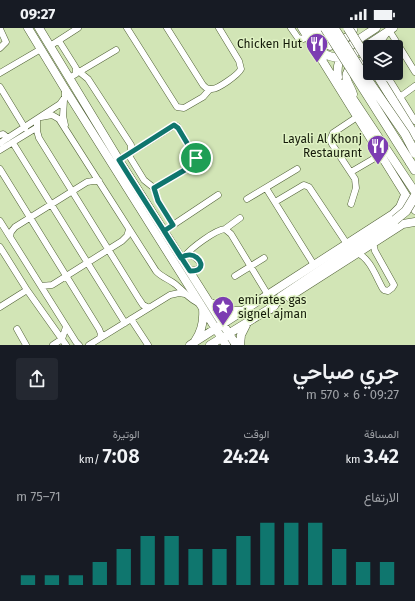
<!DOCTYPE html>
<html lang="ar">
<head>
<meta charset="utf-8">
<style>
  :root { --surface:#171b24; --page:#242831; --text:#f1f3f6; --muted:#9ea1a6; --accent:#0f766e }
  body { margin:0; font-family:"Fira Sans",Vazirmatn,sans-serif; background:var(--page); color:var(--text); direction:rtl; height:100vh; display:flex; flex-direction:column; font-size:15px; white-space:nowrap }
  * { box-sizing:border-box; margin:0 }
  p { font-size:13px; color:var(--muted) }
  .icon { flex:none; width:22px; height:22px; fill:none; stroke:currentColor; stroke-width:2; stroke-linecap:round; stroke-linejoin:round }
  .map { position:relative; height:317px; overflow:hidden; direction:ltr }
  .sheet { display:flex; flex-direction:column; background:var(--surface); flex:1 }
  .sheet>* { flex:none }
  .controls { position:absolute; left:363px; top:12px; display:grid; gap:8px }
  .controls a { display:grid; place-items:center; width:40px; height:40px; border-radius:4px; background:var(--surface); box-shadow:0 2px 10px #0003; font-size:20px }
  .pin { position:absolute; display:grid; place-items:center; width:34px; height:34px; color:#fff; margin:-17px; border:2px solid #fff; border-radius:50%; box-shadow:0 1px 4px #0007 }
  .round { display:grid; place-items:center; flex:none; width:42px; height:42px; border-radius:4px; background:var(--page) }
  .overview { display:flex; align-items:center; justify-content:space-between; height:68px; padding:0 16px }
  h1 { font-size:22px; font-weight:600; line-height:30px }
  .metrics { display:grid; grid-template-columns:repeat(3,1fr); gap:6px; height:68px; padding:4px 16px }
  .metrics div { display:grid; align-content:center }
  .metrics b { font-size:20px; font-weight:600 }
  .metrics small { font-size:11px; font-weight:400 }
  .metrics p { font-size:11px }
  .chart { height:112px; padding:8px 16px }
  .chart p { display:flex; justify-content:space-between }
  .chart svg { width:100%; height:72px; margin-top:4px; stroke:var(--accent); stroke-width:6 }
  .status { display:flex; justify-content:space-between; align-items:center; height:28px; padding:0 20px; background:var(--surface); direction:ltr }
  .status svg { height:11px; fill:currentColor }
  .map>svg:first-child { display:block }
</style>
</head>
<body>
<div class="status"><b>09:27</b><svg viewBox="0 0 49 12"><path d="M0 12V9h3v3zM5 12V6h3v6zM10 12V3h3v9zM15 12V0h3v12zM26 1h20v11H26zM47 4h2v5h-2z"/></svg></div>
<div class="map">
<svg width="415" height="317" viewBox="0 0 415 317">
  <rect width="100%" height="100%" fill="#d2e5b6"/>
  <g fill="none" stroke-linecap="round" stroke-linejoin="round">
    <g stroke="#526238" stroke-width="7">
      <path id="minor" d="M127,0L177,79L184,80L203,69L210,61
        M167,0L203,57C206,60 208,62 212,61C218,61 238,47 241,41L239,33L219,0
        M291,0L298,10L303,11L307,9
        M0,1L6,14L0,20
        M59,13L76,40V46L69,50
        M50,18L78,0
        M377,19L389,2L415,44
        M77,42L88,51L131,117V124
        M79,44L116,22
        M0,45L41,21
        M386,46L415,93
        M0,59L25,100
        M400,69L415,58
        M64,72L63,88L65,97
        M41,89L52,87L59,91L156,243C161,249 169,251 175,256C184,263 189,272 201,276
        M37,92V103L39,110L139,271L143,277L149,280
        M0,107L3,106L8,110
        M0,115L60,76L65,69V61
        M13,115L125,295
        M0,122L36,100
        M128,126L144,152L154,160L158,173L173,197
        M119,132L173,98H177L196,130L195,136L154,160
        M0,141L99,301L101,306L100,310
        M351,144L380,127
        M266,160L314,237
        M247,171L297,141
        M275,174L302,158L304,157L309,159L347,216
        M351,176L356,160L355,151L332,116L330,112L333,105L357,89
        M0,193L76,314L79,317
        M225,201L240,190
        M164,203L218,167
        M10,208L11,204L15,199L87,154L93,153H99
        M0,219L27,262L66,317
        M357,225C370,230 376,249 383,261L384,262L388,263L392,260L394,257L375,223L373,215
        M184,228C192,225 197,229 201,236L199,241L190,243
        M185,228C191,220 215,202 225,201L231,206L268,267
        M235,248L264,230
        M41,258L52,257L122,213L127,208L129,202
        M0,279L27,262
        M131,291L148,317
        M17,301L26,317
        M53,317L62,311L66,299
        M89,317L170,267L179,265L185,266"/>
    </g>
    <g stroke="#526238" stroke-width="9">
      <path id="major" d="M28,0L65,61L226,317
        M39,0L119,132L236,317
        M302,0L415,182
        M310,0L325,28
        M317,0L326,16L330,18L351,7L353,2
        M323,25C333,31 342,31 352,27L393,0
        M382,45L387,49
        M338,49C334,23 357,13 376,0
        M342,56L353,71L415,164
        M353,66C351,58 343,51 348,43L365,31H370
        M289,269L403,196L415,194
        M211,275L227,283H243
        M195,313C202,303 204,293 203,281
        M190,317L393,186L400,179L405,167
        M210,317L274,278
        M240,317L241,307L247,295"/>
    </g>
    <g stroke="#526238" stroke-width="10">
      <path id="highway" d="M376,45L415,108
        M410,134L415,142
        M270,281L281,269L395,192"/>
    </g>
    <use href="#minor" stroke="#fff" stroke-width="6"/>
    <use href="#major" stroke="#fff" stroke-width="8"/>
    <use href="#highway" stroke="#fff" stroke-width="9"/>
    <g stroke="#526238" stroke-width="10" stroke-linecap="butt">
      <path id="highway-bridge" d="M325,0L410,134
        M334,0L358,38L405,106L415,125
        M348,0L370,36
        M395,192L406,183L415,168"/>
    </g>
    <use href="#highway-bridge" stroke="#fff" stroke-width="9"/>
  </g>
  <g fill="none" stroke-linecap="round" stroke-linejoin="round">
    <g stroke="#fff" stroke-width="8">
      <path id="route" d="M196,130L178,100L174,97L119,132C142,169 166,206 190,243C192,243 197,243 199,241C206,235 193,221 181,230L164,203L173,197L158,173L154,160L195,136L196,130"/>
    </g>
    <use href="#route" stroke="#0f766e" stroke-width="5"/>
  </g>
  <defs>
    <g id="restaurant-pin" transform="scale(1.15)"><path d="M0 17L-7.5 6A9.5 9.5 0 1 1 7.5 6Z" fill="#7c3db2" stroke="#dff2c3"/><path d="M-5-6h1v4h1v-4h1v4h1v-4h1v5L-1.5 .5V6h-2V.5L-5-1ZM5-6V6H3V1.5H1.5Q1.5-4 5-6Z" fill="#fff"/></g>
    <g id="sight-pin" transform="scale(1.15)"><path d="M0 17L-7.5 6A9.5 9.5 0 1 1 7.5 6Z" fill="#7c3db2" stroke="#dff2c3"/><path d="M0-6L1.8-2.2L6-1.7L2.9 1.2L3.7 5.4L0 3.3L-3.7 5.4L-2.9 1.2L-6-1.7L-1.8-2.2Z" fill="#fff"/></g>
  </defs>
  <g fill-rule="evenodd">
    <use href="#restaurant-pin" x="317" y="16"/>
    <use href="#restaurant-pin" x="378" y="118"/>
    <use href="#sight-pin" x="223" y="279"/>
  </g>
  <g text-anchor="middle" dominant-baseline="central" stroke-width="3" stroke-linejoin="round" paint-order="stroke">
    <g font-size="12" fill="#141a09" stroke="#dff2c3" text-anchor="end">
      <text x="302" y="16">Chicken Hut</text>
      <text x="362" y="111">Layali Al Khonj<tspan x="362" dy="14">Restaurant</tspan></text>
      <text x="238" y="272" text-anchor="start">emirates gas<tspan x="238" dy="14">signel ajman</tspan></text>
    </g>
  </g>
</svg>
<div class="controls">
<a><svg class="icon" aria-label="layers" viewBox="0 0 24 24"><path d="M12 4l9 5-9 5-9-5zM3 14l9 5 9-5"/></svg></a>
</div>
<div class="pin" style="left:196px;top:130px;background:#1e9e55"><svg class="icon" aria-label="arrive" viewBox="0 0 24 24"><path d="M6 21V4h12l-3 4 3 4H6"/></svg></div>
</div>
<section class="sheet">
<div class="overview"><div><h1>جري صباحي</h1><p>09:27 · 6 × 570 m</p></div><a class="round"><svg class="icon" aria-label="share" viewBox="0 0 24 24"><path d="M12 15V3M7 8l5-5 5 5M5 13v7h14v-7"/></svg></a></div>
<div class="metrics">
<div><p>المسافة</p><b>3.42<small> km</small></b></div>
<div><p>الوقت</p><b>24:24</b></div>
<div><p>الوتيرة</p><b>7:08<small> /km</small></b></div>
</div>
<div class="chart"><p><span>الارتفاع</span>71–75 m</p>
<svg viewBox="0 0 160 44" preserveAspectRatio="none"><path d="M5 44V38M15 44V38M25 44V38M35 44V30M45 44V22M55 44V14M65 44V14M75 44V22M85 44V22M95 44V14M105 44V6M115 44V6M125 44V6M135 44V22M145 44V30M155 44V30"/></svg>
</div>
</section>
</body>
</html>
